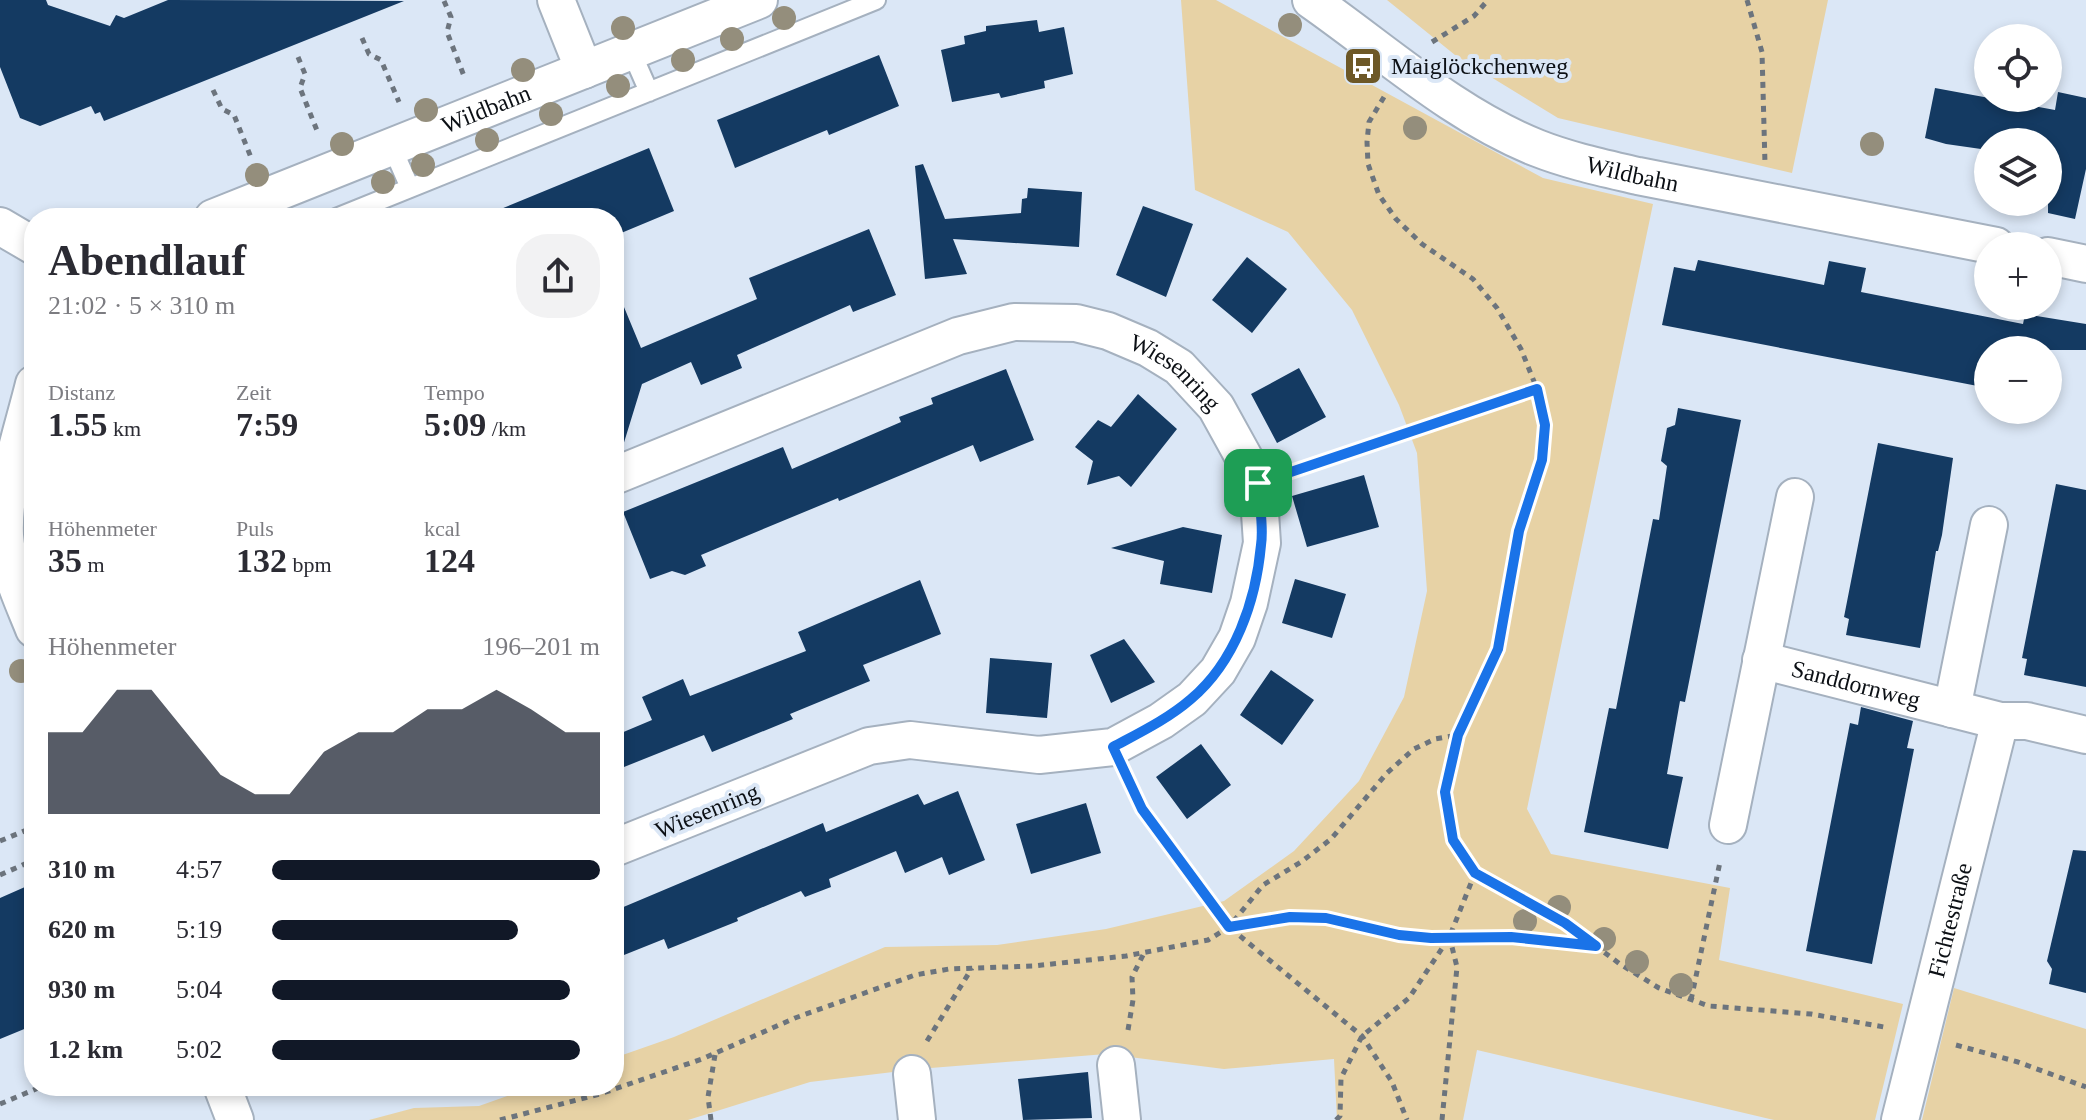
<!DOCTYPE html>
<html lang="de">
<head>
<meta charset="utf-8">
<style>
  :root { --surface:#fff; --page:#f2f2f3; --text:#2b2b33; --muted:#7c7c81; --accent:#111827 }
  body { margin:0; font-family:"Times New Roman",serif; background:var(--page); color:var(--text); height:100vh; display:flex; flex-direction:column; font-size:30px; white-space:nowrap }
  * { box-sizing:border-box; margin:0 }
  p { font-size:26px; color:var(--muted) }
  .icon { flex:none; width:44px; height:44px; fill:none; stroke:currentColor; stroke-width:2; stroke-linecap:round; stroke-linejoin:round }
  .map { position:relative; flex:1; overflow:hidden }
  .details { position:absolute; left:24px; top:208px; width:600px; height:888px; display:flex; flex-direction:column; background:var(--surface); border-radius:32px; box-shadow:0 4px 12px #0003 }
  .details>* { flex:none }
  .buttons { position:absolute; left:1974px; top:24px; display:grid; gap:16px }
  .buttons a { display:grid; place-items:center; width:88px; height:88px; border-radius:50%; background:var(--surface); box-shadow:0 4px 12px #0003; font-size:40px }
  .pin { position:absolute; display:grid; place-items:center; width:68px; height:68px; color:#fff; margin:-34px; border-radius:16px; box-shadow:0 4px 12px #0006 }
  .round { display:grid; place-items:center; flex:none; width:84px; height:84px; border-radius:32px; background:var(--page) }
  .head { display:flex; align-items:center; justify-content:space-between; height:136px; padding:0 24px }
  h1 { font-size:44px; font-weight:700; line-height:60px }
  .metrics { display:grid; grid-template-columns:repeat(3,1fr); gap:12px; height:136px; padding:8px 24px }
  .metrics div { display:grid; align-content:center }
  .metrics b { font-size:34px; font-weight:700 }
  .metrics small { font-size:22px; font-weight:400 }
  .metrics p { font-size:22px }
  .chart { height:224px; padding:16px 24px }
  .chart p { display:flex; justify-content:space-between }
  .chart svg { width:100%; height:144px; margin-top:8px; fill:var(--accent); opacity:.7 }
  ul { padding:0 24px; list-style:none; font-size:26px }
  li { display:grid; grid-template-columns:128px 96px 1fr; align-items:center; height:60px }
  li i { height:20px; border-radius:10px; background:var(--accent) }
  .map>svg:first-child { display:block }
</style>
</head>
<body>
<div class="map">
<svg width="2086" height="1120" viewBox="0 0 2086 1120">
  <rect width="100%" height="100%" fill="#dbe7f6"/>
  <path fill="#e7d2a5" d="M1181,0H1216L1543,178L1653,204L1527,809L1551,854L1730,888L1719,960L1903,1004L1875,1120H1774L1477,1050L1463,1120H1337L1334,1059L1224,1069L1106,1054L918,1069L810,1082L688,1120H369L414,1108L479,1106L536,1086H614V1058L674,1037L885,947L997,945L1106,929L1224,901L1294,851L1359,781L1404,697L1427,591L1417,453L1399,405L1352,310L1288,232L1195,190Z
    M1387,0H1828L1792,173L1558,118L1455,55Z
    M1954,988L2086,1029V1120H1922Z"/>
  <path fill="#143a62" d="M0,0H46L48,5L110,26L116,15L124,18L168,0L404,1L104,121L100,112L95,114L91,106L40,126L20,118L0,67Z
    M1037,20L1039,32L1064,27L1073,74L1044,81L1045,88L1001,98L999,93L952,102L941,50L965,44L964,36L986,31V26Z
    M879,55L899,106L829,135L827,130L735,168L717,120Z
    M1935,88L2055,110L2058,92L2086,98V169L2075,219L2048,213V142H1988V150L1946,144L1925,138Z
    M649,148L674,211L614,236V218H479Z
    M923,164L945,219L1021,213L1022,199L1027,198L1028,188L1082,192L1079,247L953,239L967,274L925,279L915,166Z
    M1143,206L1193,224L1166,297L1116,275Z
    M869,229L896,295L853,312L850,305L737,355L742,368L701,385L691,362L642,384L622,449L614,448V283L641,348L757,299L749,278Z
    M1247,257L1287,289L1252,333L1212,300Z
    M1698,260L1824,285L1829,261L1866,268L1861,292L2023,324L2025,314L2086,324V350H1988V388L1662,325L1674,267L1695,271Z
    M1299,368L1326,417L1277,443L1251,394Z
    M1006,369L1034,440L980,462L973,445L839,501L838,498L701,555L706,566L685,575L672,571L650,579L623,512L783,447L792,469L901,422L899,417L933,404L931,398Z
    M1138,394L1177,429L1131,487L1119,476L1087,485L1093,461L1075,447L1098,420L1111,427Z
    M1678,408L1741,420L1685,702L1680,701L1667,774L1683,777L1668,849L1584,832L1609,708L1616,709L1653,519L1659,520L1667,466L1661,461L1667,428L1675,425Z
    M1878,443L1953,458L1942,535L1938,551H1936L1920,648L1846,635L1849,619L1844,617Z
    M1364,475L1379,527L1307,547L1292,496Z
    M2056,484L2086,490V687L2024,675L2027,659L2022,658Z
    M1183,527L1222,535L1212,593L1160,584L1164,561L1111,548Z
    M1295,579L1346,594L1332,638L1282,623Z
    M920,580L941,634L863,665L870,681L790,714L793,719L712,752L704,735L614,771V736L652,720L642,697L683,679L690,696L806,651L798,632Z
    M1124,639L1155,682L1111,703L1090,655Z
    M990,658L1052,663L1047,718L986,713Z
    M1271,670L1314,700L1282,745L1240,715Z
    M1861,707L1913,721L1907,748L1914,749L1872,964L1806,951L1850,723L1858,725Z
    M1201,744L1231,785L1187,819L1156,777Z
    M958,791L985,860L949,875L942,857L905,873L896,851L829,879L831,887L805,897L801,891L737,918L738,921L668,949L664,939L614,959V911L823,823L826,832L918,794L924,805Z
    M1086,803L1101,853L1031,874L1016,824Z
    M2073,850L2086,851V993L2049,984L2052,969L2047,961Z
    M34,883V1025L0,1039V898Z
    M1088,1072L1092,1118L1023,1120L1018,1079Z"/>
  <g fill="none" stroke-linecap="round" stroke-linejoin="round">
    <g stroke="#a5b1bf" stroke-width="22">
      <path id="lane" d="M631,51L649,92
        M392,147L410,188
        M336,218L876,0"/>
    </g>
    <g stroke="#a5b1bf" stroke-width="40">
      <g id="street">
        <path d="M556,0L584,70"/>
        <path id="s1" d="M1311,0C1384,51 1454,115 1537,148C1570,161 1604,168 1638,176L1996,246"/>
        <path id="s2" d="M213,218L759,0"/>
        <path d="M0,226L34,246"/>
        <path d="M2048,256L2086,264"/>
        <path d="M34,384C22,433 3,485 5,535C7,568 22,599 34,629"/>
        <path id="s3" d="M614,476L958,336L1014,322L1076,323L1108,331L1148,348L1179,367L1216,407L1258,483L1262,543L1249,603L1237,638L1218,671L1192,699L1161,721L1113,747L1039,755L910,740L869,746L614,848"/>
        <path id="s4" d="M1761,660L2000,721H2027L2086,735"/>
        <path d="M1952,709L1989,525"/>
        <path d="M1728,825L1795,497"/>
        <path d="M1116,1065L1122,1120"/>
        <path d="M912,1074L917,1120"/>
        <path d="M222,1086L235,1120"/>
        <path id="s5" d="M1900,1120L2000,721"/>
      </g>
    </g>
    <path stroke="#6c747d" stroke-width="5" stroke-dasharray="6 6" stroke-linecap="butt" d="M1747,0L1762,52L1765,164
      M444,1L451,17L447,32L464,76
      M362,38L369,54L381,60L399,102
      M1432,42L1474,16L1488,0
      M298,57L305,74L300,88L318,133
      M213,90L222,109L234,115L252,160
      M1384,97L1369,122L1367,142L1368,164L1379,195L1396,219L1422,244L1473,279L1497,308L1521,349L1537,389L1545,425L1542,460L1519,531L1498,649L1458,735L1445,792L1453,840L1475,873L1565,923L1620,964L1659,988L1709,1006L1811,1014L1884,1027
      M1293,471L1537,389
      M1128,781L1142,809L1229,927L1362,1036L1392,1082L1407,1120
      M0,841L34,827
      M0,875L34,860
      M1230,927L1290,917L1326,918L1399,935L1431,938L1511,937L1593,946
      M1691,1000L1720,862
      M1128,1030L1133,1000L1132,977L1144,953
      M927,1041L972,968
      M1956,1045L2018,1062L2086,1087
      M0,1104L43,1086
      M500,1120L600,1094L702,1059L795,1018L915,975L949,969L1033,966L1126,956L1208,940L1229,927L1263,885L1301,862L1331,839L1387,773L1414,749L1435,739L1458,735
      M711,1120L708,1097L715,1055
      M1336,1120L1340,1116L1341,1078L1362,1036L1409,998L1449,938L1475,873
      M1442,1120L1457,967L1450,939"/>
    <use href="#lane" stroke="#fff" stroke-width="18"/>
    <use href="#street" stroke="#fff" stroke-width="36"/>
  </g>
  <g fill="#948e7c">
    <circle cx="784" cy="18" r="12"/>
    <circle cx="1290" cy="25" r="12"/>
    <circle cx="623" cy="28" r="12"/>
    <circle cx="732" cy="39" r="12"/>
    <circle cx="683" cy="60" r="12"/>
    <circle cx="523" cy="70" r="12"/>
    <circle cx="618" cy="86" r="12"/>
    <circle cx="426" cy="110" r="12"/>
    <circle cx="551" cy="114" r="12"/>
    <circle cx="1415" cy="128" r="12"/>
    <circle cx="487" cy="140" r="12"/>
    <circle cx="342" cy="144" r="12"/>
    <circle cx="1872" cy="144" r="12"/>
    <circle cx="423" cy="165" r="12"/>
    <circle cx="257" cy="175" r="12"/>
    <circle cx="383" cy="182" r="12"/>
    <circle cx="21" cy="671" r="12"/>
    <circle cx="1559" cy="907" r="12"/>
    <circle cx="1525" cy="921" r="12"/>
    <circle cx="1604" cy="939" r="12"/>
    <circle cx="1637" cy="962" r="12"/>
    <circle cx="1681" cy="985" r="12"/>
  </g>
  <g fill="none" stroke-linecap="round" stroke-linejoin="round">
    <g stroke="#fff" stroke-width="16">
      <path id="route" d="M1537,389L1545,425L1542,460L1519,531L1498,649L1458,735L1445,792L1453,840L1475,873L1565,923L1596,946L1511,937L1431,938L1399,935L1326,918L1290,917L1229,927L1142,809L1113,747C1139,733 1168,719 1191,699C1235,662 1256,601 1261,545C1264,525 1259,503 1258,483Z"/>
    </g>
    <use href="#route" stroke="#1a73e8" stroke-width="10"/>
  </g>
  <defs>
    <g id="bus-square" transform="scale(2)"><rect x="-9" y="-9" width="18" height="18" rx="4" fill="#6d5827" stroke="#dbe7f6"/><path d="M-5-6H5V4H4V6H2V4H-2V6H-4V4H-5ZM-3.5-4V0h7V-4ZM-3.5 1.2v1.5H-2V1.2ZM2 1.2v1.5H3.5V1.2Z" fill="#fff"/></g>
  </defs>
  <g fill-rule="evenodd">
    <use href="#bus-square" x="1363" y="66"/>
  </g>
  <g text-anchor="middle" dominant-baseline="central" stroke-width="8" stroke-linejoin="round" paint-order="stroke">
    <g font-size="24" fill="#0c1015" stroke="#dbe7f6" text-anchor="start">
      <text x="1391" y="66">Maiglöckchenweg</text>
    </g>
    <g font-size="24" fill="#0c1015" stroke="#dbe7f6">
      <text stroke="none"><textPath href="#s2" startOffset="294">Wildbahn</textPath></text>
      <text stroke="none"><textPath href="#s1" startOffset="370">Wildbahn</textPath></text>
      <text stroke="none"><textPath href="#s3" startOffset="604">Wiesenring</textPath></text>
      <text stroke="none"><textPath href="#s4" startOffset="98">Sanddornweg</textPath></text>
      <text transform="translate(707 811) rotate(-22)">Wiesenring</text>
      <text stroke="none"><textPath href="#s5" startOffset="206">Fichtestraße</textPath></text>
    </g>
  </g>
</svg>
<div class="buttons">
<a><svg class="icon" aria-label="locate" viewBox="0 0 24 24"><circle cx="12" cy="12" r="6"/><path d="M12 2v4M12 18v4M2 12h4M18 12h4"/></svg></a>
<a><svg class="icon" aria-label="layers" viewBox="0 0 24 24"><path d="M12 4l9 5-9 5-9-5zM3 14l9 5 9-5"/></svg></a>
<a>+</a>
<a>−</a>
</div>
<div class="pin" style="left:1258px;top:483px;background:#1e9e55"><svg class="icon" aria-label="arrive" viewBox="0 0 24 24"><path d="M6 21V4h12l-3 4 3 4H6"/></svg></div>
<section class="details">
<div class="head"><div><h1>Abendlauf</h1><p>21:02 · 5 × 310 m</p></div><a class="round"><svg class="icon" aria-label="share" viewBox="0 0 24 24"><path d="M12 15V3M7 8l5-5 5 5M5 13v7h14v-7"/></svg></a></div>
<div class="metrics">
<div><p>Distanz</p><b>1.55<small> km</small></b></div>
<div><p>Zeit</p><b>7:59</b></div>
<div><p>Tempo</p><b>5:09<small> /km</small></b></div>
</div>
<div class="metrics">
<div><p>Höhenmeter</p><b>35<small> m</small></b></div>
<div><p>Puls</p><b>132<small> bpm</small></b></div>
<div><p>kcal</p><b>124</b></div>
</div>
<div class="chart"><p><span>Höhenmeter</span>196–201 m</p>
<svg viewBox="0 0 160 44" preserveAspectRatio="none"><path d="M0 44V19L10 19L20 6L30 6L40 19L50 32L60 38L70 38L80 25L90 19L100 19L110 12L120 12L130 6L140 12L150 19L160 19V44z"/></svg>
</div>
<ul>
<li><b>310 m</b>4:57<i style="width:100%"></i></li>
<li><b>620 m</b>5:19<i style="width:75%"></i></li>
<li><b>930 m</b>5:04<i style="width:91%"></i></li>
<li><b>1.2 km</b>5:02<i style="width:94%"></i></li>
</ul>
</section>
</div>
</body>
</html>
